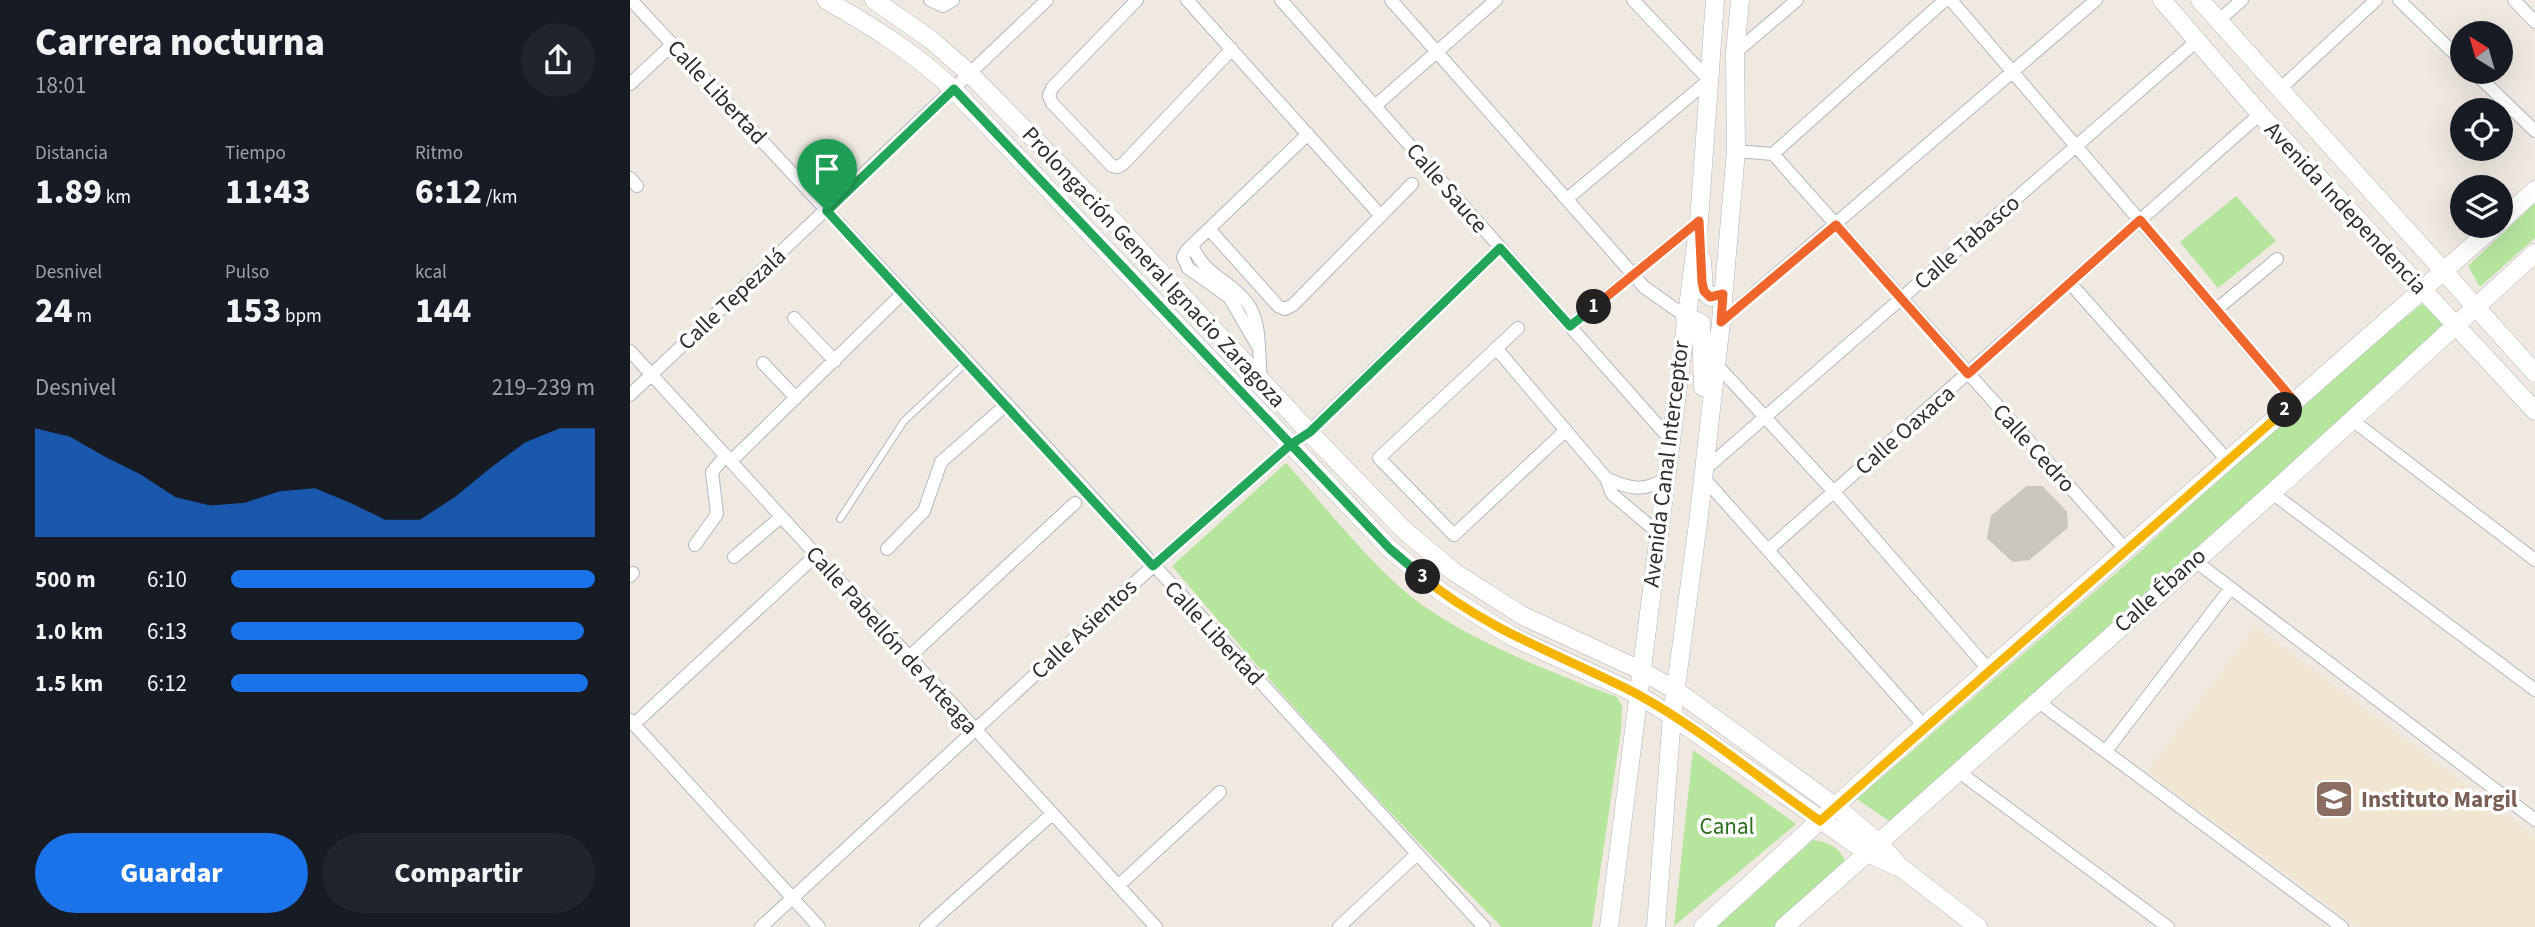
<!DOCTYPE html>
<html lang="es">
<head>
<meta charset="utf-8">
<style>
  :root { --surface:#171b24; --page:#20242c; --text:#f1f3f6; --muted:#9ea1a6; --accent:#1a73e8 }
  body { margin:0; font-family:"Source Sans 3",sans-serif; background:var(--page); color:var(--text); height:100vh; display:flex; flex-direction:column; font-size:26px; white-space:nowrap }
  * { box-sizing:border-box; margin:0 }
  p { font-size:23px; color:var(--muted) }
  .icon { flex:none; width:38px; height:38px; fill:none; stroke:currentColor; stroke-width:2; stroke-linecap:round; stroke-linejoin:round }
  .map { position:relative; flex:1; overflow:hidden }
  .sheet { display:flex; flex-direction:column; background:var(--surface); width:630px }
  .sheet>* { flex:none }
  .needle { width:46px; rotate:323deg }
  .buttons { position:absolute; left:1820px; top:21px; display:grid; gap:14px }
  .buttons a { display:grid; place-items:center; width:63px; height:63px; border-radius:50%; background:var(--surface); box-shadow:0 7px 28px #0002; font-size:35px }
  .pin { position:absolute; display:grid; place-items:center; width:60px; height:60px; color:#fff; margin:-72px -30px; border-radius:50% 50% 50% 0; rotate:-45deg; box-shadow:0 0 7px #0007 }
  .pin .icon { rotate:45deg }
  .km { position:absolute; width:35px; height:35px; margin:-18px; border-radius:50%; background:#222; color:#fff; font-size:19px; line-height:35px; text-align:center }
  .round { display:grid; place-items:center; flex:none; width:74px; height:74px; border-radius:37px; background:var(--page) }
  .overview { display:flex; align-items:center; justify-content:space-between; height:119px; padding:0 35px }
  h1 { font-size:38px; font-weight:800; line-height:52px }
  .metrics { display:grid; grid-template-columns:repeat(3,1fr); gap:10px; height:119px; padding:7px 35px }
  .metrics div { display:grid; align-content:center }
  .metrics b { font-size:35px; font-weight:800 }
  .metrics small { font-size:19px; font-weight:400 }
  .metrics p { font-size:19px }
  .chart { height:196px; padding:14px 35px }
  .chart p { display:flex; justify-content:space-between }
  .chart svg { width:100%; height:126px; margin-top:7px; fill:var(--accent); opacity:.7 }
  .cta { display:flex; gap:14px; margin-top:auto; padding:14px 35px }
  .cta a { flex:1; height:80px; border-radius:42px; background:var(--accent); color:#fff; font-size:28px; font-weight:800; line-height:80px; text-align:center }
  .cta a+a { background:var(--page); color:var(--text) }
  ul { padding:0 35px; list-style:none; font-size:23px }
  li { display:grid; grid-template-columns:112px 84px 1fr; align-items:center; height:52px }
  li i { height:18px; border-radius:9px; background:var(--accent) }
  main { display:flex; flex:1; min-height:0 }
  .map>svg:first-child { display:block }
</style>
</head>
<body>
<main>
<section class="sheet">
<div class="overview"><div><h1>Carrera nocturna</h1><p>18:01</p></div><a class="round"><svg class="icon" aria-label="share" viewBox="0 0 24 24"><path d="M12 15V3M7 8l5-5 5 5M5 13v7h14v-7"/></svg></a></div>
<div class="metrics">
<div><p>Distancia</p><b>1.89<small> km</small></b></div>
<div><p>Tiempo</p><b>11:43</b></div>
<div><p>Ritmo</p><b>6:12<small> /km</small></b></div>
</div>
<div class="metrics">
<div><p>Desnivel</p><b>24<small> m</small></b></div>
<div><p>Pulso</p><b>153<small> bpm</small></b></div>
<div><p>kcal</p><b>144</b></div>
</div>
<div class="chart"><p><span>Desnivel</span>219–239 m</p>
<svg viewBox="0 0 160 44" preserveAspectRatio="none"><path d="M0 44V6L10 9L20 16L30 22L40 30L50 33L60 32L70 28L80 27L90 32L100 38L110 38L120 30L130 20L140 11L150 6L160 6V44z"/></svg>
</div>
<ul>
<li><b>500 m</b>6:10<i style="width:100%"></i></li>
<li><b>1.0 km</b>6:13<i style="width:97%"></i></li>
<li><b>1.5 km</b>6:12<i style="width:98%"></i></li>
</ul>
<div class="cta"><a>Guardar</a><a>Compartir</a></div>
</section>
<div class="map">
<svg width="1905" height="927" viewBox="0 0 1905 927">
  <rect width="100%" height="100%" fill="#efe9e1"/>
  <path fill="#f0e6d1" d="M1625,626L1905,837V927H1728L1517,772Z"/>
  <path fill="#b6e59e" d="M1606,196L1646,241L1588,288L1550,242Z
    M1905,203V238L1850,287L1838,266Z
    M1792,304L1819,322L1407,694L1259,821L1227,799L1510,552L1668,406Z
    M656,463C692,503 733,555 772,589C823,634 923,674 987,697L992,706L991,730L962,927H872C756,812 647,691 542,566Z
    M1063,750L1166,824L1044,926Z
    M1183,840C1200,843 1208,846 1216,862L1147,927H1087Z"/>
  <path fill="#cbc7bf" stroke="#cbc5ba" stroke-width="2" d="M1397,487H1412L1436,512L1437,527L1399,559L1383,561L1358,538L1362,516Z"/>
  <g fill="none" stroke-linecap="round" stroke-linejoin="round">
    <g stroke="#b4b7c1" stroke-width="8">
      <path id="lane" d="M210,519L274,421L337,362"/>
    </g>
    <g stroke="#b4b7c1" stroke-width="14">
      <path id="street" d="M1,0L377,404L854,927
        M300,0L313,6L323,0
        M507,0L422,88L419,96L422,103L482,166L488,167L493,164L602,49
        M557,0L751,216
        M651,0L1039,438
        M761,0L1014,287L1055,316
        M1321,0L1665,402
        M1769,0L1832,61
        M1884,0L1905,22
        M1588,21L1612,0
        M1105,53L1167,0
        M1844,72L1905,131
        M0,84L43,44
        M1650,89L1746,0
        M745,106L866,0
        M1106,151L1143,154L1496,550
        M1143,154L1315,0
        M0,178L7,186
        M938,198L1079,80L1003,0
        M579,229L648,306L655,309L663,305L782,184
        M562,245C574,276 600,279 618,304C632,324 628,355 631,379
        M1440,283L1598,461
        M1587,309L1647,259
        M164,318L205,361
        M1091,322L1466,0
        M940,326L1069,221
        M888,328L749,458L824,535L936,430
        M627,345L599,297L558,268L553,257L557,250L678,134
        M866,348L976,478L982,494L1027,532
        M0,351L526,927
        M133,363L166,398
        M1086,364L1204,492L1359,670
        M0,395L417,0
        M1722,420L1905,560
        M101,461L273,293
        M1073,471L1568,40
        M1072,476L1295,727
        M976,478C997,488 1013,493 1034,479
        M1642,493L1905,690
        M65,545L87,514L82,472L96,455
        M257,549L294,511L311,462L377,404
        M1139,549L1630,114
        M104,557L151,517
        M1564,560L1905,820
        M0,576L3,573
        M278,658L445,503
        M1406,700L1712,927
        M0,720L189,927
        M4,724L185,556
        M1476,751L1600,589
        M1329,772L1538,927
        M488,886L590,792
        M131,927L523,566L660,445L679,432L870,248
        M296,927L422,814
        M709,927L787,854"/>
    </g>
    <g stroke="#b4b7c1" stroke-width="19">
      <path id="secondary" d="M196,0C243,27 285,53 324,90L760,549L811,592L883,637L1007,694L1042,716L1238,853L1266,866
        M244,0L300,39L340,74L457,193L679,432L774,530L824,572L893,616L1010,670L1047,691L1206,807L1249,843L1270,867L1348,927
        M1532,0L1630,114L1905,411
        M1570,0L1905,373
        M1871,221L1905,190
        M1072,260L1074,291L1080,297L1093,294
        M1055,316L1071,323L1073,387
        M979,927L1069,221L1085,0
        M1026,927L1042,716L1068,523L1091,322L1106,151L1105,53L1110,0
        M1073,927L1268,749L1865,226
        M1154,927L1642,493L1905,253"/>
    </g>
    <use href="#lane" stroke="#fff" stroke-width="6"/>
    <use href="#street" stroke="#fff" stroke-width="12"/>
    <use href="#secondary" stroke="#fff" stroke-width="18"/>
  </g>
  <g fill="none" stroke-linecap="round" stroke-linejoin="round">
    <g stroke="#fff" stroke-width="14">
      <path id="split-1" d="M197,211L523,566L660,445L680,432L870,248L940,326L964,307"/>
    </g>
    <g stroke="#fff" stroke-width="14">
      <path id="split-2" d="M964,307L1069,221L1072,282L1074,291L1080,297L1093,294L1091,322L1206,225L1338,374L1510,220L1665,402L1655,410"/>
    </g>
    <g stroke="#fff" stroke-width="14">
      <path id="split-3" d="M793,577C857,631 934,656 1007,694C1071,729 1130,779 1190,821L1655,410"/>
    </g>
    <g stroke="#fff" stroke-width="14">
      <path id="split-4" d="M197,211L324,89L760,549L793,577"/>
    </g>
    <use href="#split-1" stroke="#22a559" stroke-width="9"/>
    <use href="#split-2" stroke="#f0652b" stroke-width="9"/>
    <use href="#split-3" stroke="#f5b400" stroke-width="9"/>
    <use href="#split-4" stroke="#22a559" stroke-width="9"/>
  </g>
  <defs>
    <g id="school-square" transform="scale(2.0125)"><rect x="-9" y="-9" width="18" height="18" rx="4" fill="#8d6e63" stroke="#fff"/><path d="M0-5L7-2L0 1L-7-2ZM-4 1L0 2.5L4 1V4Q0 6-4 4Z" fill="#fff"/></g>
  </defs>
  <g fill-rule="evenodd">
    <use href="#school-square" x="1704" y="799"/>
  </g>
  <g text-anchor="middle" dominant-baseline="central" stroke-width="7" stroke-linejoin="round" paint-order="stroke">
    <g font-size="23" fill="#2e2e2e" stroke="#fff">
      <text transform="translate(87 92) rotate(47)">Calle Libertad</text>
      <text transform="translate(817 188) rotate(49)">Calle Sauce</text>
      <text transform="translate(1716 208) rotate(47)">Avenida Independencia</text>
      <text transform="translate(1337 242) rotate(-41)">Calle Tabasco</text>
      <text transform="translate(524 267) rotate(47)">Prolongación General Ignacio Zaragoza</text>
      <text transform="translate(102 299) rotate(-43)">Calle Tepezalá</text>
      <text transform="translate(1275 430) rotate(-41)">Calle Oaxaca</text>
      <text transform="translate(1404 448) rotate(48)">Calle Cedro</text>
      <text transform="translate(1036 464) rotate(-83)">Avenida Canal Interceptor</text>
      <text transform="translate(1530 590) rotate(-42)">Calle Ébano</text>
      <text transform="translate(454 629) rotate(-43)">Calle Asientos</text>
      <text transform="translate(584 633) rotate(47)">Calle Libertad</text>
      <text transform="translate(262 640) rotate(48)">Calle Pabellón de Arteaga</text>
    </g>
    <g font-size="23" font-weight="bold" fill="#785e54" stroke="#fff" text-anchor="start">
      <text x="1731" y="799">Instituto Margil</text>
    </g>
    <g font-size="23" fill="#2c6e1b" stroke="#fff">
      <text x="1097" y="826">Canal</text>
    </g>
  </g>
</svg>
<div class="buttons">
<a><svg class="needle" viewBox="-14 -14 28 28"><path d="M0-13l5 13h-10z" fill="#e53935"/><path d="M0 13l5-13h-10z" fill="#9ea1a6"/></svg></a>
<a><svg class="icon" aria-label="locate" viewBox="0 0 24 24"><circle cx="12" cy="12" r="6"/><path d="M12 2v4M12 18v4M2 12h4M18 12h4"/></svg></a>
<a><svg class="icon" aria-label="layers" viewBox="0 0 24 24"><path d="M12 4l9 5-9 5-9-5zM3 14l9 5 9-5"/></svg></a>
</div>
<div class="pin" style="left:197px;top:211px;background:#1e9e55"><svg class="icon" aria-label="arrive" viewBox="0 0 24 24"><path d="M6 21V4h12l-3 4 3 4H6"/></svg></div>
<b class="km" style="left:964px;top:307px">1</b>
<b class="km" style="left:1655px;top:410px">2</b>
<b class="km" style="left:793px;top:577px">3</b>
</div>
</main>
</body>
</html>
